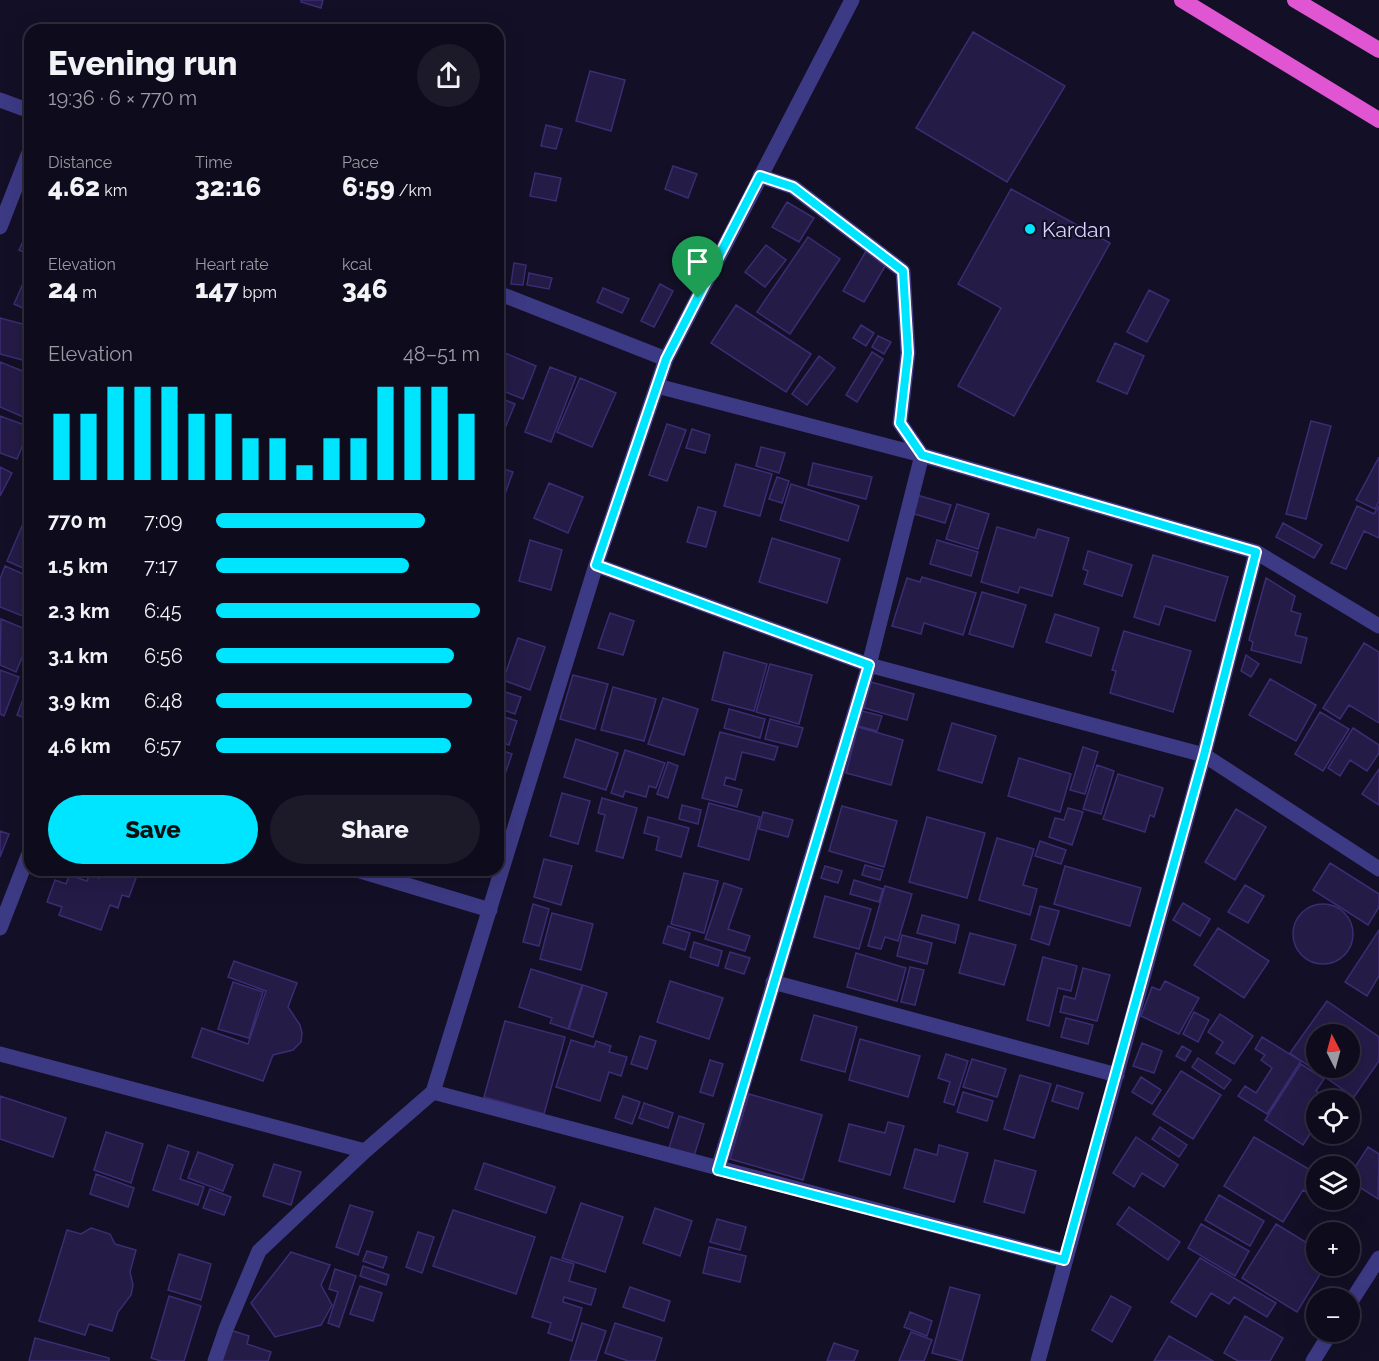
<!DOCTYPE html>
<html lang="en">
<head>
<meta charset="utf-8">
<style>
  :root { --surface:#0e0b1c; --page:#1c1929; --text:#f1f3f6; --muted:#9b9ba3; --line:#2e2b3b; --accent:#00e5ff }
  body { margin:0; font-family:Raleway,sans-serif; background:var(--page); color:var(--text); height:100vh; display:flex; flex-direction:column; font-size:22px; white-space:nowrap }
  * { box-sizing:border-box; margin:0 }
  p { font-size:20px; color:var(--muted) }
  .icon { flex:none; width:33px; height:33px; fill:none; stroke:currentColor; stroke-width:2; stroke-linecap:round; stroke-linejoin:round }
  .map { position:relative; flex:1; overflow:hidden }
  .panel { position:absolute; left:24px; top:24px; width:480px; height:852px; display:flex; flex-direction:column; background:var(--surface); border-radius:18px; box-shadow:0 6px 24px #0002,0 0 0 2px var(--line) }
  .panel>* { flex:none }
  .needle { width:39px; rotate:354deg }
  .fabs { position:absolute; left:1306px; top:1024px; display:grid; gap:12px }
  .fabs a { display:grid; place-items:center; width:54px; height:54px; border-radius:50%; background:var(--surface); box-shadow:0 6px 24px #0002,0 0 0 2px var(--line); font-size:30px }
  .pin { position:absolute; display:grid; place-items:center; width:51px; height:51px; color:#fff; margin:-62px -26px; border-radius:50% 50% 50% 0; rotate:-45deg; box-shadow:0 0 6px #0007 }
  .pin .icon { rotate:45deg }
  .round { display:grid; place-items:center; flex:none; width:63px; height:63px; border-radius:32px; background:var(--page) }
  .summary { display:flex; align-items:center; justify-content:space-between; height:102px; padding:0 24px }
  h1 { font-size:33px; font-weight:800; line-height:45px }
  .figures { display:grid; grid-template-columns:repeat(3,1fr); gap:9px; height:102px; padding:6px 24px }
  .figures div { display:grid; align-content:center }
  .figures b { font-size:26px; font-weight:800 }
  .figures small { font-size:16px; font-weight:400 }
  .figures p { font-size:16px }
  .chart { height:168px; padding:12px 24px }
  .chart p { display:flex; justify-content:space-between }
  .chart svg { width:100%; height:108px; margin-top:6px; stroke:var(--accent); stroke-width:6 }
  .button { display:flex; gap:12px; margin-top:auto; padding:12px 24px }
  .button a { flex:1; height:69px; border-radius:36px; background:var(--accent); color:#111; font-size:24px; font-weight:800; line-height:69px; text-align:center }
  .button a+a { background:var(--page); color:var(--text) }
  ul { padding:0 24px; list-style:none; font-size:20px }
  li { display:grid; grid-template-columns:96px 72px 1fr; align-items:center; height:45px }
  li i { height:15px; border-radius:8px; background:var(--accent) }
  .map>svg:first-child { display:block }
</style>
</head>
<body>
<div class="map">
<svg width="1379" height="1361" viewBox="0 0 1379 1361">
  <rect width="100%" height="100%" fill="#130f26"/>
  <path fill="#241b47" stroke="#3b2d73" stroke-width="1.5" fill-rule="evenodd" d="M301,0H323L321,8L301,2Z
    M973,32L1065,86L1007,182L916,128Z
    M590,71L625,80L611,131L576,121Z
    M546,125L562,129L556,149L541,146Z
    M673,166L697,174L688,198L665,189Z
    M535,173L561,178L556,201L530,196Z
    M1011,189L1110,243L1014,416L958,386L1001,308L958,284Z
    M787,202L814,218L799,242L772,227Z
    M28,230L30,231V244L26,253L19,250Z
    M808,237L840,259L790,334L757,312Z
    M766,245L786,260L765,287L745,272Z
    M866,251L887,263L864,302L843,291Z
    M514,263L526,265L523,285L511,284Z
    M28,272H30V311L14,304Z
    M529,273L552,278L549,289L527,285Z
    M660,284L673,291L654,327L641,321Z
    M603,288L629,299L622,313L597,302Z
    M1149,290L1169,300L1147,342L1127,332Z
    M736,305L811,354L786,392L711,343Z
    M0,318L30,326V362L0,354Z
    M861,325L874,333L866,346L853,338Z
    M878,336L891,342L884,354L872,347Z
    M1115,343L1144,356L1127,394L1097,381Z
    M498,350L536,366L523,399L498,389Z
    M872,352L883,359L857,402L846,395Z
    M819,356L835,368L807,405L792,394Z
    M0,362L30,374V415L28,419L0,407Z
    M550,367L576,377L551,442L525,432Z
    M580,378L616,393L592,447L557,432Z
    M498,397L515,404L498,445Z
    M0,416L30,427L17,459L0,453Z
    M1311,421L1331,426L1306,519L1286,514Z
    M667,424L686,430L667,481L649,475Z
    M692,429L710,435L705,453L686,448Z
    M761,447L785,453L779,473L756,466Z
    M1379,457V501L1375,509L1356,500Z
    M813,463L872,477L866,499L808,485Z
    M736,464L772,474L760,516L724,506Z
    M0,467L12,473L0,496Z
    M498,467L513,472L498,513Z
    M777,477L789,481L782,503L769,499Z
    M549,483L583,497L568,533L534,518Z
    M791,484L859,506L848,541L780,520Z
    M917,495L951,505L945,523L911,513Z
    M957,504L989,514L978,549L946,539Z
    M1357,506L1374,514L1379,506V538L1364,531L1346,569L1331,563Z
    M698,507L716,512L706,547L687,542Z
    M1283,523L1322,545L1314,558L1276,537Z
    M23,524L30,526V571L7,561Z
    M997,527L1035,538L1038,529L1069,538L1052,596L1020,587L1018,593L981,582Z
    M772,538L840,559L827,603L759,582Z
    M530,540L562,550L551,590L519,581Z
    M937,540L978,552L971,576L930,564Z
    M1088,551L1132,565L1122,596L1084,584L1088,571L1083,569Z
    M1153,555L1228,577L1215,621L1165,606L1159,625L1134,617Z
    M5,566L30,577V619L0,607V579Z
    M922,577L976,593L963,635L924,623L921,634L892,626L907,578L920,582Z
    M1266,578L1295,596L1291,611L1301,614L1295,635L1307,638L1301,663L1251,650L1253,642L1249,640Z
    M982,592L1026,605L1013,647L969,634Z
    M610,613L634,621L623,655L598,648Z
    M1055,614L1099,628L1091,656L1046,642Z
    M1,619L30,631V638L16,672L0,665Z
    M1124,631L1191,651L1173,712L1110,693L1116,671L1112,670Z
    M518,638L545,647L530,690L503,680Z
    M1364,643L1379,652V723L1349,705L1340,719L1323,708Z
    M724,652L767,664L754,711L712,700Z
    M1246,655L1259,664L1251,677L1241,671Z
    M770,664L812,675L799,724L756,712Z
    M0,670L19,677L4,716L0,714Z
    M573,675L608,684L595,729L560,719Z
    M1270,679L1316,705L1296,741L1249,715Z
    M30,681V720L17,715Z
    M871,682L914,694L907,720L864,708Z
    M613,687L656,699L644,741L601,730Z
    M499,690L521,697L515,714L498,708Z
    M663,698L698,709L684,755L648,744Z
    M729,709L765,719L760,738L724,728Z
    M862,711L882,716L877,731L858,726Z
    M1320,712L1349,729L1323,771L1295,754Z
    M498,715L517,721L509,745L498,741Z
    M770,719L803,728L797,747L765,739Z
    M952,723L996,736L982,783L938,770Z
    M858,727L903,740L891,785L846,773Z
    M1353,728L1379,745V753L1367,771L1350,760L1340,776L1328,768Z
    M720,732L778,747L774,760L742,752L735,780L726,777L724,785L742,790L737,807L702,798Z
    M576,739L618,753L606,790L564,777Z
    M1083,747L1098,752L1085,794L1070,790Z
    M498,749L512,754L498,794Z
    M625,750L665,763L656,788L649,786L646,797L625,791L623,797L611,793Z
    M1019,758L1071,774L1060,812L1008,796Z
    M668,762L678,766L668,798L657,794Z
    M1097,765L1114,771L1101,814L1083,809Z
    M1379,769V805L1362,794Z
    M1118,774L1163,788L1154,817L1150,815L1145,832L1103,819Z
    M562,793L590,801L578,844L550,836Z
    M602,798L637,808L623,858L596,851L605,815L598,813Z
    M709,803L760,817L749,860L698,846Z
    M682,805L701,810L698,824L679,819Z
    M842,806L897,821L884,867L829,851Z
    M1068,808L1083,812L1072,845L1049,837L1055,818L1064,820Z
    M1236,809L1266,827L1235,880L1205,862Z
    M763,812L793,820L788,837L759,829Z
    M648,817L689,828L681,857L656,850L659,837L644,833Z
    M927,817L985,833L967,898L909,882Z
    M0,831L9,834L0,857Z
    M997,838L1034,849L1023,885L1037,889L1030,915L979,900Z
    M1040,841L1066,850L1061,864L1035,856Z
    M544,859L572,866L561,905L534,897Z
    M1330,863L1379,894V907L1368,925L1313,890Z
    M865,865L883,870L880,880L862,875Z
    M825,866L842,871L838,883L821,878Z
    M1065,866L1141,888L1130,926L1054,904Z
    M101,870H111L136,878L129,897L122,895L118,908L110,905L101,930L59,915L62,907L47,902L55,880L66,884L69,875L87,881L89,875L99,878Z
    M379,870H411L408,881Z
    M684,873L718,881L704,933L671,924Z
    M854,880L883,889L879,902L850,894Z
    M724,883L742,889L728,929L750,936L745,951L705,939Z
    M1245,885L1264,896L1248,923L1228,912Z
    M885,886L912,894L898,941L885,937L881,949L868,946Z
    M825,896L871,909L859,949L814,937Z
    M1183,903L1210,919L1200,936L1173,920Z
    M1293 934a30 30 0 1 1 60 0a30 30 0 1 1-60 0Z
    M533,904L549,909L539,946L523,942Z
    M1040,906L1059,911L1049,945L1031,939Z
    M552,913L593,924L581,970L540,959Z
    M922,915L959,925L955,943L917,933Z
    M668,926L690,933L685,950L663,943Z
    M1218,928L1269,961L1244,998L1194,965Z
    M1379,930V976L1367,996L1345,982Z
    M970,933L1016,945L1004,985L959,973Z
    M902,935L932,943L927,964L897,956Z
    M694,942L722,951L718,966L690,957Z
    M730,952L750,958L744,974L725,968Z
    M856,953L906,968L897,1001L847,987Z
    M1043,957L1077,966L1071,991L1058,988L1049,1026L1027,1020Z
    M234,961L297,983L288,1007L300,1025L302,1033L301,1042L293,1050L273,1055L263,1081L192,1057L202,1028L248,1044L266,991L228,977Z
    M910,967L924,970L915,1005L901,1002Z
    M1083,968L1110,975L1097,1021L1060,1012L1064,996L1075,999Z
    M531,969L582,985L568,1029L550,1023L552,1018L519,1007Z
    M670,981L723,998L709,1039L657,1022Z
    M1165,981L1199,998L1179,1034L1141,1016L1152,987L1160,990Z
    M233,982L263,992L249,1038L218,1029Z
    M583,985L607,993L593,1037L569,1029Z
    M1327,1001L1379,1037V1061L1354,1097L1290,1053ZM1317,1035H1350V1068H1317Z
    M1194,1012L1209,1020L1198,1042L1183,1034Z
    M1220,1014L1253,1036L1234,1064L1216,1053L1223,1042L1208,1032Z
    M814,1015L857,1027L845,1072L801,1060Z
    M1066,1018L1093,1025L1088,1044L1061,1037Z
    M505,1021L565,1037L544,1114L484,1097Z
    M640,1036L656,1041L647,1069L631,1064Z
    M1262,1037L1301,1061L1267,1114L1238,1096L1245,1086L1256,1093L1272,1068L1261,1060L1265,1055L1255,1049Z
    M860,1039L920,1056L908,1097L849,1080Z
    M571,1040L594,1047L596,1041L611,1046L609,1052L627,1057L621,1076L609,1072L600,1101L556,1087Z
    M1142,1043L1162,1051L1154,1073L1133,1066Z
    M1182,1046L1191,1051L1185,1061L1176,1056Z
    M946,1054L968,1061L954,1105L944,1102L950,1082L938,1078Z
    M1198,1058L1231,1080L1224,1089L1192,1067Z
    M972,1059L1006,1069L997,1097L963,1087Z
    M710,1060L723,1064L713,1096L700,1092Z
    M1301,1064L1324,1079L1316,1091L1332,1101H1317V1123L1303,1145L1265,1120Z
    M1181,1071L1221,1095L1193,1139L1153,1114Z
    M1020,1075L1051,1084L1034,1138L1004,1129Z
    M1141,1077L1161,1090L1152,1104L1132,1092Z
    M1057,1085L1083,1093L1078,1109L1052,1101Z
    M963,1092L993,1101L987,1121L957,1112Z
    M749,1094L822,1115L803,1180L730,1159Z
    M0,1096L66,1118L53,1157L0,1139Z
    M623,1096L640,1102L632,1124L615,1118Z
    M644,1103L673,1113L668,1128L639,1118Z
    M679,1116L704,1124L694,1156L669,1148Z
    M888,1122L904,1126L890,1175L839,1161L849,1124L885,1133Z
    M1160,1127L1187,1145L1179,1157L1152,1139Z
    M106,1132L143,1144L131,1183L94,1170Z
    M1136,1137L1178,1165L1164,1187L1142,1173L1134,1187L1113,1173Z
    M1254,1137L1317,1174V1186L1311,1195L1303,1190L1283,1222L1224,1186Z
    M168,1145L189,1152L180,1179L204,1187L198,1205L153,1190Z
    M939,1145L968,1153L954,1202L904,1188L915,1149L937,1155Z
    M1368,1147L1379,1154L1378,1199L1350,1181V1175Z
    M198,1152L233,1165L223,1191L188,1178Z
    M995,1160L1036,1171L1024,1213L984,1202Z
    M484,1163L555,1187L546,1213L475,1189Z
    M274,1164L301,1172L291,1205L263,1196Z
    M96,1174L134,1188L128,1207L90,1194Z
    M210,1189L231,1197L224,1215L203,1208Z
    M1219,1195L1264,1221L1250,1246L1205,1220Z
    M581,1203L623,1217L605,1272L562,1258Z
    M350,1205L373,1212L358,1255L336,1247Z
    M1129,1207L1180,1242L1168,1260L1117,1224Z
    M655,1208L692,1221L680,1256L643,1243Z
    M453,1210L535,1237L516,1294L433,1266Z
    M717,1219L746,1227L740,1250L710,1242Z
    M1201,1224L1249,1251L1235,1276L1188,1248Z
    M1276,1224L1317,1249V1266H1325L1297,1312L1242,1278Z
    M91,1228L110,1234L115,1244L136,1250L130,1272L133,1285L131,1295L118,1312L112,1331L89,1324L85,1335L39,1321L67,1230L81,1234Z
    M418,1232L434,1237L422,1273L406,1267Z
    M709,1247L746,1256L740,1282L703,1273Z
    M367,1251L387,1257L383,1268L363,1261Z
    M291,1252L330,1265L321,1285L332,1305L321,1325L275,1337L251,1303Z
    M179,1254L211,1264L201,1300L168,1290Z
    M551,1257L574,1264L569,1281L596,1289L591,1305L564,1297L563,1302L582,1308L572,1341L548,1333L551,1323L532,1317Z
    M1200,1258L1276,1303L1267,1317L1234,1297L1229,1304L1211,1293L1196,1317L1171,1302Z
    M363,1266L389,1275L386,1285L360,1276Z
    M335,1269L356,1276L339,1327L328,1323L338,1292L329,1289Z
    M360,1286L382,1293L373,1321L350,1314Z
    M630,1287L670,1301L664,1321L623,1307Z
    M950,1287L980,1295L962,1361L932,1353Z
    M169,1296L201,1306L184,1361H161L151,1358Z
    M1111,1296L1131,1307L1112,1342L1092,1330Z
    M910,1312L932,1321L927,1336L904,1327Z
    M1245,1316L1283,1338L1270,1361H1238L1224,1353Z
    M582,1323L606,1331L596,1361H570Z
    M615,1323L662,1338L655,1361H628L605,1353Z
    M230,1330L249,1336L247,1344L271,1352L268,1361H220Z
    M911,1332L932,1340L924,1361H899Z
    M1169,1336L1213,1361H1154Z
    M35,1338L109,1358V1361H29Z
    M834,1343L858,1351L854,1361H827Z"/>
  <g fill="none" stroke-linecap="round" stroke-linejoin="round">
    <path stroke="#3d3a85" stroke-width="15" d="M0,100L30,111
      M0,227L30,150
      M498,293L666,359
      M657,386L922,455L1256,552L1379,626
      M596,565L869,665L1204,755L1379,869
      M357,870L490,910
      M0,928L30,851
      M773,982L1117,1075
      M0,1054L365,1151
      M433,1092L1064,1260
      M718,1169L869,665L922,455L900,423L908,353L903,271L793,187L760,176
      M1350,1303L1379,1258
      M215,1361L226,1329L259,1251L365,1151L433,1092L596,565L666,359L852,0
      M1038,1361L1204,755L1256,552
      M1313,1361L1331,1332"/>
    <path stroke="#e055d1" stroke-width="16" d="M1182,0L1379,120
      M1295,0L1379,50"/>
  </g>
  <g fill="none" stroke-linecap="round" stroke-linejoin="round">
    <g stroke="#fff" stroke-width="12">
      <path id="route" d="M760,176L793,187L903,271L908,353L900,423L922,455L1256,552L1204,755L1064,1260L718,1170L869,665L596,565L666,359Z"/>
    </g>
    <use href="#route" stroke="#00e5ff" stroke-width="8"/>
  </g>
  <circle fill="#00e5ff" stroke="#130f26" stroke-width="2" cx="1030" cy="229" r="6"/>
  <g text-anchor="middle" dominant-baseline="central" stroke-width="4.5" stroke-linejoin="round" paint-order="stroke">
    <g font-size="21" fill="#d9d4ff" stroke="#130f26" text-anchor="start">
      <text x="1042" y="229">Kardan</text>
    </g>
  </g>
</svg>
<div class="fabs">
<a><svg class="needle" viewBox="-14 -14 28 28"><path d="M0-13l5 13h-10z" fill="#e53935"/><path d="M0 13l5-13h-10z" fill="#9b9ba3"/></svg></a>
<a><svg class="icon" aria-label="locate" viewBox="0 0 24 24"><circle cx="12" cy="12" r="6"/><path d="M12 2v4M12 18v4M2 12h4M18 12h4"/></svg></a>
<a><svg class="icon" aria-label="layers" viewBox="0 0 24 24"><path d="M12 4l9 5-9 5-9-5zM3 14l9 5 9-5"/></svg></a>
<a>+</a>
<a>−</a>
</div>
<div class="pin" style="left:698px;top:298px;background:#1e9e55"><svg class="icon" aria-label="arrive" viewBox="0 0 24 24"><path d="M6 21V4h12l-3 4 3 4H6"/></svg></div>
<section class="panel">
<div class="summary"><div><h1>Evening run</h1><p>19:36 · 6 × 770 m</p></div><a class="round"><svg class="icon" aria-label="share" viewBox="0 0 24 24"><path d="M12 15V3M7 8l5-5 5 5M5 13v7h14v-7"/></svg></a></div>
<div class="figures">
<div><p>Distance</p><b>4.62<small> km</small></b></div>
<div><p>Time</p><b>32:16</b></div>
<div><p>Pace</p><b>6:59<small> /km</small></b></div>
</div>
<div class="figures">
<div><p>Elevation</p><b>24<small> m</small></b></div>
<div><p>Heart rate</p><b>147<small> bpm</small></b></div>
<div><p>kcal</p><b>346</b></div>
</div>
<div class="chart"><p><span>Elevation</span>48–51 m</p>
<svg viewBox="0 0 160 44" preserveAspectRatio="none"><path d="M5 44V17M15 44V17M25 44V6M35 44V6M45 44V6M55 44V17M65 44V17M75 44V27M85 44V27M95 44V38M105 44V27M115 44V27M125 44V6M135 44V6M145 44V6M155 44V17"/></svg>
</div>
<ul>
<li><b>770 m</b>7:09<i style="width:79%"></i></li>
<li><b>1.5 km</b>7:17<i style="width:73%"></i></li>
<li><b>2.3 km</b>6:45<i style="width:100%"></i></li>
<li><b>3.1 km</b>6:56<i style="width:90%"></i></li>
<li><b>3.9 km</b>6:48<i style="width:97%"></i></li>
<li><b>4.6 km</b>6:57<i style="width:89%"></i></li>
</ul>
<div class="button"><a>Save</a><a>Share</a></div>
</section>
</div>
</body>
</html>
